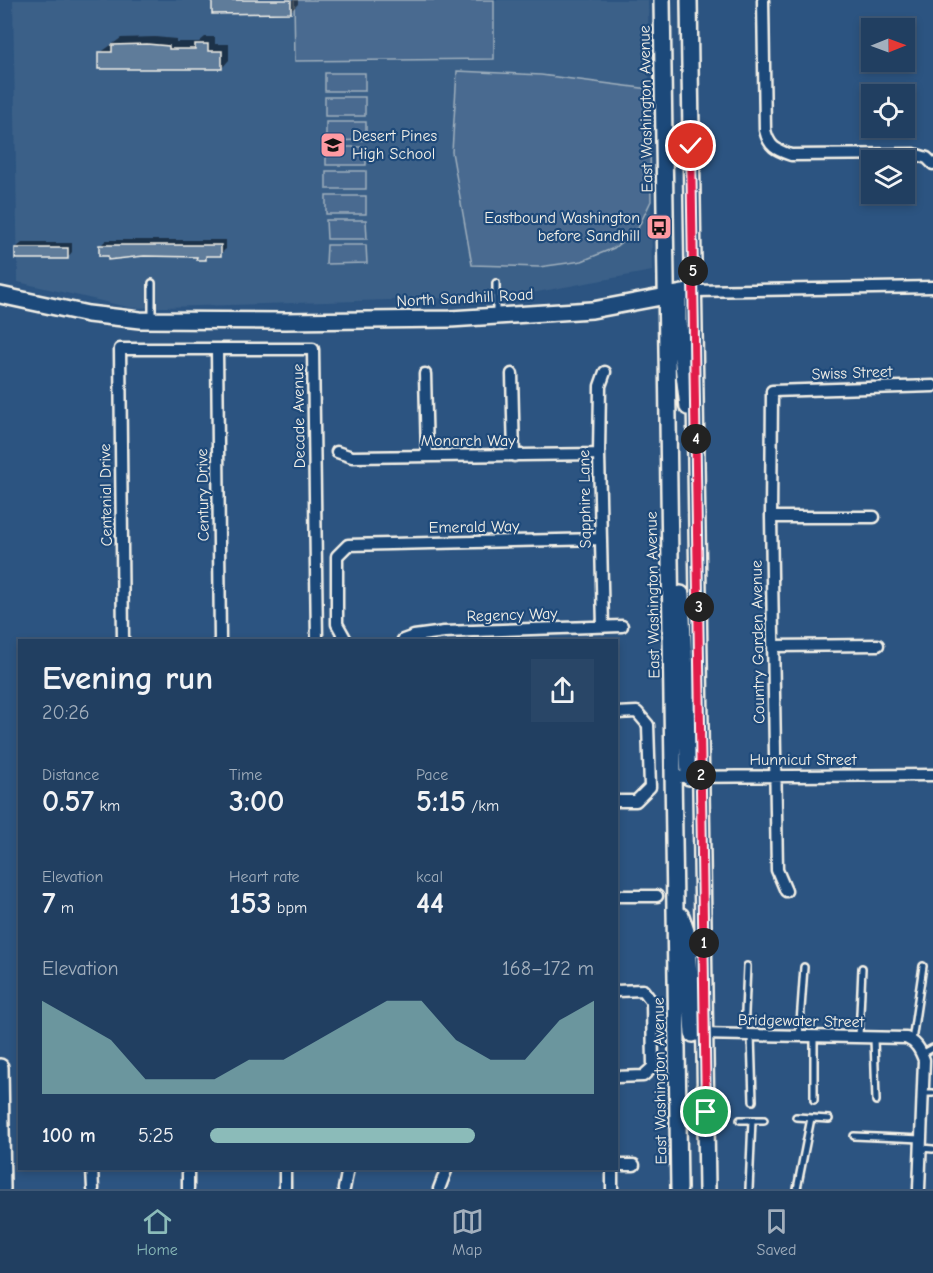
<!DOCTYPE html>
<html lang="en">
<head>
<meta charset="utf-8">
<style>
  :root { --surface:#213f61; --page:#294667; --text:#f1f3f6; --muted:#a2afbd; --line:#3e5876; --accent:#8bbbb9 }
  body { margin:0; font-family:"Comic Neue",sans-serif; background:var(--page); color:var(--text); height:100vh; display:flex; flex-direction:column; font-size:22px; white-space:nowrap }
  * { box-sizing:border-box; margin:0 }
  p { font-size:20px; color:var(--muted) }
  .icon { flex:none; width:33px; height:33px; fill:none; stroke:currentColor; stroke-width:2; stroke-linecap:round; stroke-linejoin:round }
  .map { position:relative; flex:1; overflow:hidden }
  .panel { position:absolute; left:18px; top:639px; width:600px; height:531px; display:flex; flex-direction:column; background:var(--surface); border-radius:0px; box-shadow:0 3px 9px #0003,0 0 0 2px var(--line) }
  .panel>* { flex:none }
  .needle { width:39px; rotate:89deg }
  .buttons { position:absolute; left:861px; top:18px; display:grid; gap:12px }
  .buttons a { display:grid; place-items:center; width:54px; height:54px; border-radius:0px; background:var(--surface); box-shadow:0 3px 9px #0003,0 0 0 2px var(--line); font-size:30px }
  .pin { position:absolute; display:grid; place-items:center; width:51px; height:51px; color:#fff; margin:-26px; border:3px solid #fff; border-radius:50%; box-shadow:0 2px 6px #0007 }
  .km { position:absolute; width:30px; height:30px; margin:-15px; border-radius:50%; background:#222; color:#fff; font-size:16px; line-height:30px; text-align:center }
  .round { display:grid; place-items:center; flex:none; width:63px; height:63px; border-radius:0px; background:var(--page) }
  .headline { display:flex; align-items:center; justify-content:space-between; height:102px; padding:0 24px }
  h1 { font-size:33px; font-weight:700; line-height:45px }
  .metrics { display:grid; grid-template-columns:repeat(3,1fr); gap:9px; height:102px; padding:6px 24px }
  .metrics div { display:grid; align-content:center }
  .metrics b { font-size:30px; font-weight:700 }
  .metrics small { font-size:16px; font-weight:400 }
  .metrics p { font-size:16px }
  .chart { height:168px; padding:12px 24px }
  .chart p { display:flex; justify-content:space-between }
  .chart svg { width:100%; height:108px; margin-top:6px; fill:var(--accent); opacity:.7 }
  ul { padding:0 24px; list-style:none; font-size:20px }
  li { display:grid; grid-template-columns:96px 72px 1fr; align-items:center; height:45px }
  li i { height:15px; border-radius:8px; background:var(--accent) }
  .tab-bar { display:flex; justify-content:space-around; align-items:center; height:84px; border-top:2px solid var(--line); background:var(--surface); font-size:16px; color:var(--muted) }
  .tab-bar a { display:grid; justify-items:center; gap:3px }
  .tab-bar .on { color:var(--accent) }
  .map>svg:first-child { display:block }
</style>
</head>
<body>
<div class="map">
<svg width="933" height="1189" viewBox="0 0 933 1189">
  <rect width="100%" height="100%" fill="#2c5481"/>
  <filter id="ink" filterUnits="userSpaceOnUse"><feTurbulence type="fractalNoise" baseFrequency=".0167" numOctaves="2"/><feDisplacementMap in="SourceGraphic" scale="12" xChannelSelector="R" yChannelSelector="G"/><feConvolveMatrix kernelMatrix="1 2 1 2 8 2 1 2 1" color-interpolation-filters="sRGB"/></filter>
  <g filter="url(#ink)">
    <path fill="#3b6088" d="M13,0H648L652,271L515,296L132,308L18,282Z"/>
    <path fill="#496b90" stroke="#9eaebc" stroke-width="1.5" d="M294,0H494V59L295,61Z
      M457,71L541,75L649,89L651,201L638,228L614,248L582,261L539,267L472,265L452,152Z
      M325,73H365V91H325Z
      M325,97H365V116H325Z
      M326,122H366V140L326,141Z
      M326,147H366V165H326Z
      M326,171H366V189H326Z
      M326,196H366V214H326Z
      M326,220H366L367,239H327Z
      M327,245H366L367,263L326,264Z"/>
    <path fill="#0007" d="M213,0H298V4L290,12Z
      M155,37L176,39V42H199L205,37H215V44H229V60L222,68L100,53L121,38Z
      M106,240H226V249L220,254H210L206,259L198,255H109L101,245Z
      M22,243H72V252L67,258L16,248Z"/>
    <path fill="#5e7b9a" stroke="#f4f1e8" stroke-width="1.5" d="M212,0H291V13L212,14Z
      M147,44L169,46V49H195V44H208V51H222V69H98V52H112V45Z
      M99,245H221V256H206V260H196L197,257L144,256L108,260V256H99Z
      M15,248H68V259H15Z"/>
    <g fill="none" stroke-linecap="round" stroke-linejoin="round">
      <g stroke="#f4f1e8" stroke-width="10">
        <path id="lane" d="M496,283V314
          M152,319V283
          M744,1035L747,966
          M751,1035L753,1101
          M799,1037L804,967
          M814,1037V1100
          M859,1037L862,968
          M874,1038L876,1101
          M912,1041L923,966
          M922,1054L933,1048
          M923,1093H933
          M796,1117L829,1119
          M740,1120H764
          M854,1136L921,1139
          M921,1148L933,1149
          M749,1189L752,1120
          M797,1189L811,1118"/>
      </g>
      <g stroke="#f4f1e8" stroke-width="15">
        <path id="street" d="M763,0L765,130C769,147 776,150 791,155L914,154L927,158L933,164
          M693,291L933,287
          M217,349L220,640
          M425,374L427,456
          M512,374L514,456
          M337,452L352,457L599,454
          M771,517H874
          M603,627L599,454L600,386L605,372
          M123,640L120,349H313L317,640
          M346,640L337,624V556L348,545L601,539
          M403,640L414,636L444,632L622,626
          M773,646L878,645
          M616,713L637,712L648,725L650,787L636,801H616
          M673,777L933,775
          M786,891L777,870L771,517L772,391L933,386
          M616,896H657
          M616,991L643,990L652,1002L653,1067L643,1076L616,1077
          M700,1034L906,1038C916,1042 920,1049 924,1060L919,1189
          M616,1165H634
          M92,1168L93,1189
          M188,1168V1189
          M285,1168V1189
          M612,1168V1189
          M344,1189L348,1168
          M439,1189L447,1168"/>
      </g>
      <g stroke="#f4f1e8" stroke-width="20">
        <path id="secondary" d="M662,0L679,1189
          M689,0L707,1189
          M678,294V322L688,407
          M0,295L88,314L140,320L285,321L450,319L592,310L693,291
          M681,594L689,777
          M681,916L686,931L693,1034
          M0,1067L2,1189"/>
      </g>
      <use href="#lane" stroke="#1f4a7a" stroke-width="5"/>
      <use href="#street" stroke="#1f4a7a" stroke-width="10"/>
      <use href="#secondary" stroke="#1f4a7a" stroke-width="15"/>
    </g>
  </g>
  <g fill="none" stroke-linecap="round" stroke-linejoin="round" filter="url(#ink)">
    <g stroke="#fff" stroke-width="12">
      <path id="route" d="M691,146L706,1112"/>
    </g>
    <use href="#route" stroke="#e11d48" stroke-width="8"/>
  </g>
  <defs>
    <g id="school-square" transform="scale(1.35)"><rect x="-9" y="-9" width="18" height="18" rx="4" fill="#ff9aa2" stroke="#1f4a7a"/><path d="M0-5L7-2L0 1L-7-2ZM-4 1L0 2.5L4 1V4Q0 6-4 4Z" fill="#111"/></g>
    <g id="bus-square" transform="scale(1.35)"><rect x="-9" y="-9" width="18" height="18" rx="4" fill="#ff9aa2" stroke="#1f4a7a"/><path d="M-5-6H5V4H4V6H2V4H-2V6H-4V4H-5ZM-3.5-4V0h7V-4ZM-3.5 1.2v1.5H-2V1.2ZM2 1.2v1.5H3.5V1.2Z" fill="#111"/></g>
  </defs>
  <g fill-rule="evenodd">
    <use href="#school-square" x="333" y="145"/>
    <use href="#bus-square" x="659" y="227"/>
  </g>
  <g text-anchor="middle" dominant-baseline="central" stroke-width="4.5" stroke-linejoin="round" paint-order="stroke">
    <g font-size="16" fill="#f4f1e8" stroke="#1f4a7a">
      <text transform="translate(646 109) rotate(-91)">East Washington Avenue</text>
      <text transform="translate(465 298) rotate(-3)">North Sandhill Road</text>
      <text transform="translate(852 373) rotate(-2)">Swiss Street</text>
      <text transform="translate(299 416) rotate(-91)">Decade Avenue</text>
      <text x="468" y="441">Monarch Way</text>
      <text transform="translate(106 495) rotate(-91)">Centenial Drive</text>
      <text transform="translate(203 495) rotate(-91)">Century Drive</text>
      <text transform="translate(585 499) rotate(-91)">Sapphire Lane</text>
      <text transform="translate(474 527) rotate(-1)">Emerald Way</text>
      <text transform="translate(653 595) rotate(-91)">East Washington Avenue</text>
      <text transform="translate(512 615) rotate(-2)">Regency Way</text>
      <text transform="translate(758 642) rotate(-91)">Country Garden Avenue</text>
      <text x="803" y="760">Hunnicut Street</text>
      <text transform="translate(801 1021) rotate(1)">Bridgewater Street</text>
      <text transform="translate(660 1081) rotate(-91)">East Washington Avenue</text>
    </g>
    <g font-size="16" fill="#f4f1e8" stroke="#1f4a7a" text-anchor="start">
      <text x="352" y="136">Desert Pines<tspan x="352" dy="18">High School</tspan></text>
      <text x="640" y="218" text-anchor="end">Eastbound Washington<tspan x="640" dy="18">before Sandhill</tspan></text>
    </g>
  </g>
</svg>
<div class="buttons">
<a><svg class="needle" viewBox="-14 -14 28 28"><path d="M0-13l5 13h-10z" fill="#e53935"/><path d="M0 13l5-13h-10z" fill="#a2afbd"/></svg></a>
<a><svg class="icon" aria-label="locate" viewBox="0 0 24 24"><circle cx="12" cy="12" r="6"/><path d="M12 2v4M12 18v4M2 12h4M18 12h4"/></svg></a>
<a><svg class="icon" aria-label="layers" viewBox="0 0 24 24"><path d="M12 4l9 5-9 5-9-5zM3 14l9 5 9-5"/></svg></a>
</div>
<div class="pin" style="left:706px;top:1112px;background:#1e9e55"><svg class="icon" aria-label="arrive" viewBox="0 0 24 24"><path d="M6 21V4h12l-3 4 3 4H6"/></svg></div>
<div class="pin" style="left:691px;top:146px;background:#d93025"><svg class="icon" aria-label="check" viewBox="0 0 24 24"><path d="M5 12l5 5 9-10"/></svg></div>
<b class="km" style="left:704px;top:943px">1</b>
<b class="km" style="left:701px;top:775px">2</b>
<b class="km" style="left:699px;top:607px">3</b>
<b class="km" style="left:696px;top:439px">4</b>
<b class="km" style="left:693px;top:271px">5</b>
<section class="panel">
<div class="headline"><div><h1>Evening run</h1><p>20:26</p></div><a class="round"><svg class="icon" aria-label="share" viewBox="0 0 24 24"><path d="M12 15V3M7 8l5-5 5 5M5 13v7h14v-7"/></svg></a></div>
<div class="metrics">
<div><p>Distance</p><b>0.57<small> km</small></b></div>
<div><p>Time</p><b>3:00</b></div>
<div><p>Pace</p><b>5:15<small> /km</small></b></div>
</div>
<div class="metrics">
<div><p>Elevation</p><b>7<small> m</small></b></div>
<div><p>Heart rate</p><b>153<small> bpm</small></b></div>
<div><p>kcal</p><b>44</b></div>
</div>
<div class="chart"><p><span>Elevation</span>168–172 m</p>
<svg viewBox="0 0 160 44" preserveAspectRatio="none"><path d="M0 44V6L10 14L20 22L30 38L40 38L50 38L60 30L70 30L80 22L90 14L100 6L110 6L120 22L130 30L140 30L150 14L160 6V44z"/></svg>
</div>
<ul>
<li><b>100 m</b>5:25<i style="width:69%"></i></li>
</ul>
</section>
</div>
<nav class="tab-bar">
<a class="on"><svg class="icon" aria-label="home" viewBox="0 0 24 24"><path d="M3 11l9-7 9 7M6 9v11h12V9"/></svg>Home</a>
<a><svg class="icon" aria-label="map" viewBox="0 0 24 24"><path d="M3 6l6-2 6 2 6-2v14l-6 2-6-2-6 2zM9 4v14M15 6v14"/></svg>Map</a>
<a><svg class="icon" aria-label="saved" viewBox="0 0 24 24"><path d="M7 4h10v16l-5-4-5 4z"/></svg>Saved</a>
</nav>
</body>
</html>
